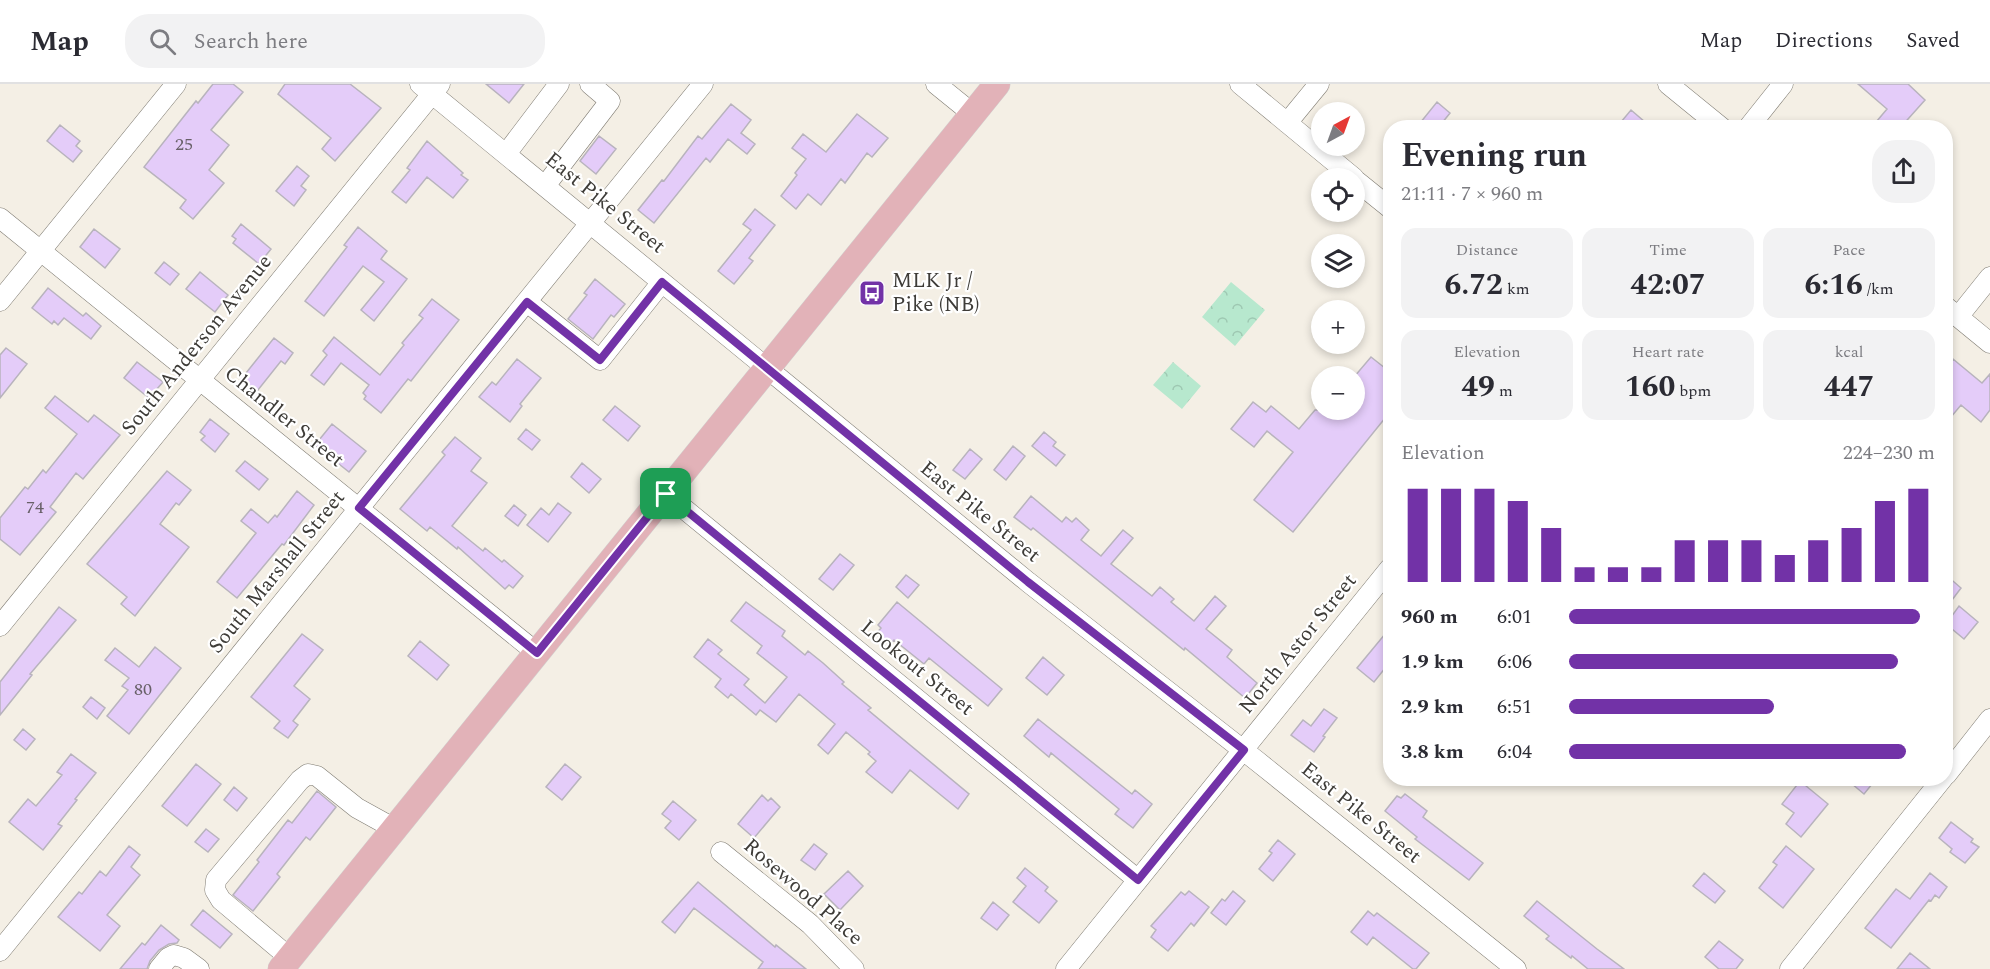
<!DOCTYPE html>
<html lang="en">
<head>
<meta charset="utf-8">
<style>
  :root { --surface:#fff; --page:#f2f2f3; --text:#2b2b33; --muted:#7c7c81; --line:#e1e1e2; --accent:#7232a7 }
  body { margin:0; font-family:Spectral,serif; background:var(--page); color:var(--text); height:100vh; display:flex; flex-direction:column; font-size:22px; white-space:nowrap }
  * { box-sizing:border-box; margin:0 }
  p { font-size:20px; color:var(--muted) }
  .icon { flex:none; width:33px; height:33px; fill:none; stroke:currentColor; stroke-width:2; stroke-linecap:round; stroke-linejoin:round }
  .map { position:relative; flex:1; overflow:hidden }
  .side { position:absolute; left:1383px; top:36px; width:570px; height:666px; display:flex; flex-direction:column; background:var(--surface); border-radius:24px; box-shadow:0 3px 9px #0003 }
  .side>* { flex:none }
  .needle { width:39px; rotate:41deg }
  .buttons { position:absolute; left:1311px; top:18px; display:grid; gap:12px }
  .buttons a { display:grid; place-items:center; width:54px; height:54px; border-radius:50%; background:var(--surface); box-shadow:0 3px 9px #0003; font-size:30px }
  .pin { position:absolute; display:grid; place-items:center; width:51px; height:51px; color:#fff; margin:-26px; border-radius:12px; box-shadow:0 3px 9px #0006 }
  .round { display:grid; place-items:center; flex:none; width:63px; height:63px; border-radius:24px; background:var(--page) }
  .head { display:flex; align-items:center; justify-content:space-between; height:102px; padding:0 18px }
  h1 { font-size:33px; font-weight:700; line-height:45px }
  .figures { display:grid; grid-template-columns:repeat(3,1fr); gap:9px; height:102px; padding:6px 18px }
  .figures div { display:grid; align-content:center; border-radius:15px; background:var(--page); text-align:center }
  .figures b { font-size:30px; font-weight:700 }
  .figures small { font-size:16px; font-weight:400 }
  .figures p { font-size:16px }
  .chart { height:168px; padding:12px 18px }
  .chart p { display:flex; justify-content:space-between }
  .chart svg { width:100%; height:108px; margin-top:6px; stroke:var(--accent); stroke-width:6 }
  ul { padding:0 18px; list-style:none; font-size:20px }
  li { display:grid; grid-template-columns:96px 72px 1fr; align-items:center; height:45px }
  li i { height:15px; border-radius:8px; background:var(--accent) }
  header { display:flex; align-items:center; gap:36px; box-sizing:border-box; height:84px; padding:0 30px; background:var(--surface); border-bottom:2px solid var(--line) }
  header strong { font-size:28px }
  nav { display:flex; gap:33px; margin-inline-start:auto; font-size:21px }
  .search { width:420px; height:54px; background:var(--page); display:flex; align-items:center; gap:15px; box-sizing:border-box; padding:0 21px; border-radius:24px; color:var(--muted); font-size:22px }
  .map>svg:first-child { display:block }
</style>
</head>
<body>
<header>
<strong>Map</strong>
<div class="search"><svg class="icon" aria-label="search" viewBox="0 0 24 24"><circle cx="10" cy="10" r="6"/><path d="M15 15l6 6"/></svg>Search here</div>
<nav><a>Map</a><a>Directions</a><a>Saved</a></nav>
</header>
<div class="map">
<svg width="1990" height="885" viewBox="0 0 1990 885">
  <defs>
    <pattern id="forest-crowns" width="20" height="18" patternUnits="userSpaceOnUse" patternTransform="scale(1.5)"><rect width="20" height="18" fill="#b7e8ce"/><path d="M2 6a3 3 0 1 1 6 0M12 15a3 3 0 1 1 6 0" fill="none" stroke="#9ec8b2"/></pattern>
  </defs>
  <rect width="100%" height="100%" fill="#f4efe5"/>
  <path fill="url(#forest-crowns)" d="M1231,198L1265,226L1235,262L1202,233Z
    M1173,278L1201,302L1182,325L1153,301Z"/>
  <path fill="#e4ccf9" stroke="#b8b3bd" stroke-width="1.5" d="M213,0H233L243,8L211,46L229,61L209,86L224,99L193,135L180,124L186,116L144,83L196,17L198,19Z
    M285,0H350L381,24L335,77L322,65L331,54L278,10Z
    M486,0H524L509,19Z
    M1858,0H1908L1925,16L1900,44H1871L1887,25Z
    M1437,18L1450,29L1438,44H1416Z
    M731,20L751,36L741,49L755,60L747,70L728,55L710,78L706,74L654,139L638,126L662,96L664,97L698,52L702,55Z
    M1631,26L1652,44H1616Z
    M857,30L888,54L872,73L867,69L845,99L841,95L821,121L808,110L796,125L781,112L797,91L795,89L806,75L792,64L803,50L826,68Z
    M60,41L80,57L76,62L82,67L73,78L47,57Z
    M599,52L616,65L596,90L580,77Z
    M427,57L463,89L461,91L468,96L453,114L427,93L406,119L392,108L410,86L407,84Z
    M297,82L309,92L301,102L306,106L294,122L276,107Z
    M755,125L775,141L749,174L753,177L734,200L718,187L751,146L743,140Z
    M241,140L271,165L259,180L233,159L236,155L232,152Z
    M358,143L387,167L381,175L407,195L374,237L361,226L384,198L363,182L324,232L305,217L347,163L344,161Z
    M94,145L120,165L105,184L80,163Z
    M164,178L179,190L170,201L155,189Z
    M200,188L228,211L215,228L186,205Z
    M595,195L625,220L614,233L611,231L593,255L568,235L587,211L584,209Z
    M48,204L83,232L86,229L101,242L91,255L64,234L58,241L54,237L52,240L32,224Z
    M432,215L459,236L411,297L408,295L381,329L364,315L366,312L363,309L369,301L341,279L324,301L311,291L327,271L323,267L334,253L380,291L404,261L402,259L423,234L419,231Z
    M274,254L293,269L285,280L281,277L254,311L238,299Z
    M6,264L27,280L0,314V271Z
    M1371,273L1390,288V328L1293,448L1254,416L1293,368L1267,347L1254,363L1231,345L1253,318L1266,328L1271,322L1299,345L1315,326H1354V293Z
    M517,275L541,294L520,320L522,322L510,338L479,313L492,298L496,301Z
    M1953,275L1982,299L1990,290V326L1981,338L1961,321L1946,339V284Z
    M137,278L163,298L149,314L124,294Z
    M55,312L88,338L94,331L120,351L83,395L76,389L50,423L56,428L20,471L0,455V434L25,403L28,405L43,386L46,389L77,350L45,324Z
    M615,322L640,342L628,357L603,336Z
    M210,335L229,350L215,368L201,356L205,352L200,348Z
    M332,340L366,367L349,388L315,361Z
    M526,345L540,356L532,366L518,355Z
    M1044,348L1056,358L1053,362L1065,371L1056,382L1032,362Z
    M455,353L481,374L471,387L487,399L452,442L483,467L485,464L502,478L504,476L523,492L513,504L509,501L505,505L458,463L457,465L430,443L427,447L400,425L445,371L442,368Z
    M1013,362L1025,372L1006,396L994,386Z
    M970,365L982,375L965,395L953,386Z
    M245,377L268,395L259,406L236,387Z
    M582,379L601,395L589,409L571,393Z
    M167,387L191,406L179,421L176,419L160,440L189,463L135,532L121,520L127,513L87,480Z
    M297,407L314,421L284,461L282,460L237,514L217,498L256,449L241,437L251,425L268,439L275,431L277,433Z
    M1031,412L1062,438L1066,433L1072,438L1076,434L1089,446L1081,456L1101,472L1123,446L1133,454L1111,480L1152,512L1160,503L1174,515L1171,518L1194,537L1215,512L1226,522L1206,545L1232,566L1227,573L1257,599L1245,614L1185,564L1184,566L1033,444L1031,446L1014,433Z
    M558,419L571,429L548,458L527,441L541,424L549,431Z
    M514,421L526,431L518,442L505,432Z
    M840,470L854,481L833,506L819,495Z
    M906,491L919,501L908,514L896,503Z
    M1946,491L1961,504L1946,524Z
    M746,518L785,547L782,552L805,571L808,567L823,579L844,598L842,600L871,624L868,626L969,710L958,725L910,686L892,709L866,688L876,677L868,670L870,668L846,648L828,670L818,661L835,640L799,610L776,638L760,626L756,631L731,610L728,614L715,603L721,595L694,573L708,555L722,566L718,570L749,595L744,601L765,619L787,593L757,569L762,562L731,537Z
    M897,518L1002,605L988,622L929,574L924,580L894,556L890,561L876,550L881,544L878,541Z
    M1959,522L1978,538L1964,555L1946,540Z
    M59,523L76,536L30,590L32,591L0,631V598Z
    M1390,544V578L1374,598L1357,584Z
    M302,550L323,566L294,602L310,615L293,637L298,641L288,654L274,644L280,637L251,613Z
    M420,557L449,581L437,596L408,572Z
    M155,563L181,584L129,650L107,632L128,606L122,602L129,594L105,576L115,564L139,583Z
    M1043,573L1064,591L1047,611L1026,594Z
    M91,613L105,624L97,635L83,623Z
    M1324,625L1337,634L1323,652L1325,653L1314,668L1291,651L1303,636L1311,642Z
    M1038,635L1132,710L1135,706L1152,720L1133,744L1115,730L1119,725L1051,669L1049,673L1024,652Z
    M23,645L35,655L26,666L14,656Z
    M71,670L96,689L75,715L77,716L58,740L62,742L43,766L9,738L28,715L36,722L62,691L57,688Z
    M196,680L221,700L187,742L162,722Z
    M565,680L581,693L562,716L546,703Z
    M1845,694H1877L1864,710Z
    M1800,697L1828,720L1801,753L1786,740L1794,729L1782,720Z
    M234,703L247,714L237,727L224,716Z
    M317,707L336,723L310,756L306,753L277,790L280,793L253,827L233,811L259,778L257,776L288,736L292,739Z
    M1405,710L1427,727L1423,733L1483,779L1469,796L1415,755L1417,753L1385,727L1397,712L1401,714Z
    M762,711L768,717L771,714L780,723L754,754L738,740Z
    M673,717L696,736L679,756L665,744L671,737L662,730Z
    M1951,738L1973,755L1971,758L1979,763L1965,779L1950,768L1952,765L1939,754Z
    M206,745L219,755L208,768L195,758Z
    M1278,756L1295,770L1273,797L1259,785L1272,769L1269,767Z
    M814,760L827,770L815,786L801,776Z
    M129,762L140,771L131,783L140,791L107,831L120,842L100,867L58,833L79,808L82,810L100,787L106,792Z
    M1786,762L1814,785L1783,824L1759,804L1777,781L1773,778Z
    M1025,784L1048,803L1045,807L1057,817L1039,839L1013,818L1026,802L1017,794Z
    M848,787L863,802L840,826L824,810Z
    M1704,789L1725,807L1715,819L1693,802Z
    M1930,789L1947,803L1939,814L1935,811L1931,817L1929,816L1891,864L1865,844L1896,805L1910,815Z
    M698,798L775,863L776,861L806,885H758L763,878L694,824L675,849L662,838Z
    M1189,807L1209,823L1194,842L1191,839L1168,867L1151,853L1156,846L1151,842L1181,808L1185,811Z
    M1233,807L1245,817L1226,841L1211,829L1222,815L1225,817Z
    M1537,817L1597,865L1624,885H1588L1572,872L1571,874L1546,855L1549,852L1524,832Z
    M993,818L1009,831L997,846L981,834Z
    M203,826L232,850L220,864L191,841Z
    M1368,827L1374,832L1377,829L1429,869L1416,885H1413L1373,853L1367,861L1351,848Z
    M161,841L179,856L177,859L169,860L159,866L150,877L147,885H120L142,859L145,861Z
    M1719,857L1743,876L1736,885H1719L1705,873Z
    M1910,869L1930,885H1897Z"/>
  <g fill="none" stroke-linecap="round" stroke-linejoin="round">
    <g stroke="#7f7b72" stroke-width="21">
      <path id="minor" d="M420,0L1028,498L1257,677L1516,885
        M936,0L973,30
        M1240,0L1354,94
        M1668,0L1722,44
        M1287,39L1319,0
        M1748,44L1783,0
        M506,70L559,0
        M1354,95L1390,124
        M545,102L610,17L590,0
        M0,134L537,569
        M0,217L176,0
        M527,218L600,276L662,198
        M1946,223L1990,259
        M1958,233L1990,193
        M666,410L1138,796
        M0,542L440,0
        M1946,691L1990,635
        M721,768L810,840L854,885
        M0,867L703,0
        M290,874L221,816L215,806L216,796L300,696L308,690L317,692L357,724L395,745
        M159,885L168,874L174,871L184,874L199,885
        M1066,885L1390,484
        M1790,885L1943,694"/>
    </g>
    <g stroke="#d1d0cf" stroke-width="27">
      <path id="major" d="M281,885L997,0"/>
    </g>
    <use href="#minor" stroke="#fff" stroke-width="20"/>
    <use href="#major" stroke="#e2b2b8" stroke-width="26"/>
  </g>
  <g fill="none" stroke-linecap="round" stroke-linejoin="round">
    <g stroke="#fff" stroke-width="12">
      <path id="route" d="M662,198L1028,498L1244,666L1138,796L666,410L537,569L359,424L527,218L600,276Z"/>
    </g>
    <use href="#route" stroke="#7232a7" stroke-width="8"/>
  </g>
  <defs>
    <g id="bus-square" transform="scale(1.35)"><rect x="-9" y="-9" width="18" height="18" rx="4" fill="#7232a7" stroke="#fff"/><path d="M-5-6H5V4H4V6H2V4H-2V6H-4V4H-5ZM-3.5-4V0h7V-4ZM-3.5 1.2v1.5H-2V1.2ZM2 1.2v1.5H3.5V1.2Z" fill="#fff"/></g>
  </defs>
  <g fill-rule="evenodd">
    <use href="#bus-square" x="872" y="209"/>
  </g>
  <g text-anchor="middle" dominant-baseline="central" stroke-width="4.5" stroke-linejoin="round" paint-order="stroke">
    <g font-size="18" fill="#686068">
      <text x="184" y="60">25</text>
      <text x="35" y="423">74</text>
      <text x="143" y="605">80</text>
    </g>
    <g font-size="21" fill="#3e3c38" stroke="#fff">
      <text transform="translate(605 119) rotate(39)">East Pike Street</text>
      <text transform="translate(197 261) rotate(-51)">South Anderson Avenue</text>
      <text transform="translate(284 333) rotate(39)">Chandler Street</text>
      <text transform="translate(980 428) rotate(39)">East Pike Street</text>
      <text transform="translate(277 488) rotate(-51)">South Marshall Street</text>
      <text transform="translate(1298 560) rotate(-51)">North Astor Street</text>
      <text transform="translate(917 584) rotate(39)">Lookout Street</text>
      <text transform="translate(1361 729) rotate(39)">East Pike Street</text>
      <text transform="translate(803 808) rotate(41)">Rosewood Place</text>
    </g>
    <g font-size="21" fill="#3e3c38" stroke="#fff" text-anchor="start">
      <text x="892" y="197">MLK Jr /<tspan x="892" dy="24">Pike (NB)</tspan></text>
    </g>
  </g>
</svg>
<div class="buttons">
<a><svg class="needle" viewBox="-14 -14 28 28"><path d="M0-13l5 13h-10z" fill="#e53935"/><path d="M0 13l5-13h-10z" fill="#7c7c81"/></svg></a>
<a><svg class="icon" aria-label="locate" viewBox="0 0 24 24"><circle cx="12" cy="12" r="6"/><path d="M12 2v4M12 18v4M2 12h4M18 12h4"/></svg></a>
<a><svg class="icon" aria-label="layers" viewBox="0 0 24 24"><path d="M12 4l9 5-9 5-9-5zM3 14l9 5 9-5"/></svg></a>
<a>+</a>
<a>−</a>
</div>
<div class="pin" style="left:666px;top:410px;background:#1e9e55"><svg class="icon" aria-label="arrive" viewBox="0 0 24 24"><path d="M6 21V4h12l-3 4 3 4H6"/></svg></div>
<section class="side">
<div class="head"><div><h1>Evening run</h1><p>21:11 · 7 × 960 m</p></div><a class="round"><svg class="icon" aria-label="share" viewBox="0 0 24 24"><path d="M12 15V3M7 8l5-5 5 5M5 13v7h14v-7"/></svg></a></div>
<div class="figures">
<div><p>Distance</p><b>6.72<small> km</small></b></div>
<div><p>Time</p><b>42:07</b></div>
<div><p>Pace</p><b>6:16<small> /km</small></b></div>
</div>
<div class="figures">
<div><p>Elevation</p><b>49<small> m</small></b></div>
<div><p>Heart rate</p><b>160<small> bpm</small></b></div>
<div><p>kcal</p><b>447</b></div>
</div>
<div class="chart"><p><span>Elevation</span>224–230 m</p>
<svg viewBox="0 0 160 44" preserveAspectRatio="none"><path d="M5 44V6M15 44V6M25 44V6M35 44V11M45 44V22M55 44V38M65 44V38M75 44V38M85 44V27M95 44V27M105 44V27M115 44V33M125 44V27M135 44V22M145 44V11M155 44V6"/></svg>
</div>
<ul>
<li><b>960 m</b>6:01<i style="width:96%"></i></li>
<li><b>1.9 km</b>6:06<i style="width:90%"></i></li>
<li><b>2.9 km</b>6:51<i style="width:56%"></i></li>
<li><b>3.8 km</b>6:04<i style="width:92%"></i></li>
</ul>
</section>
</div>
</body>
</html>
